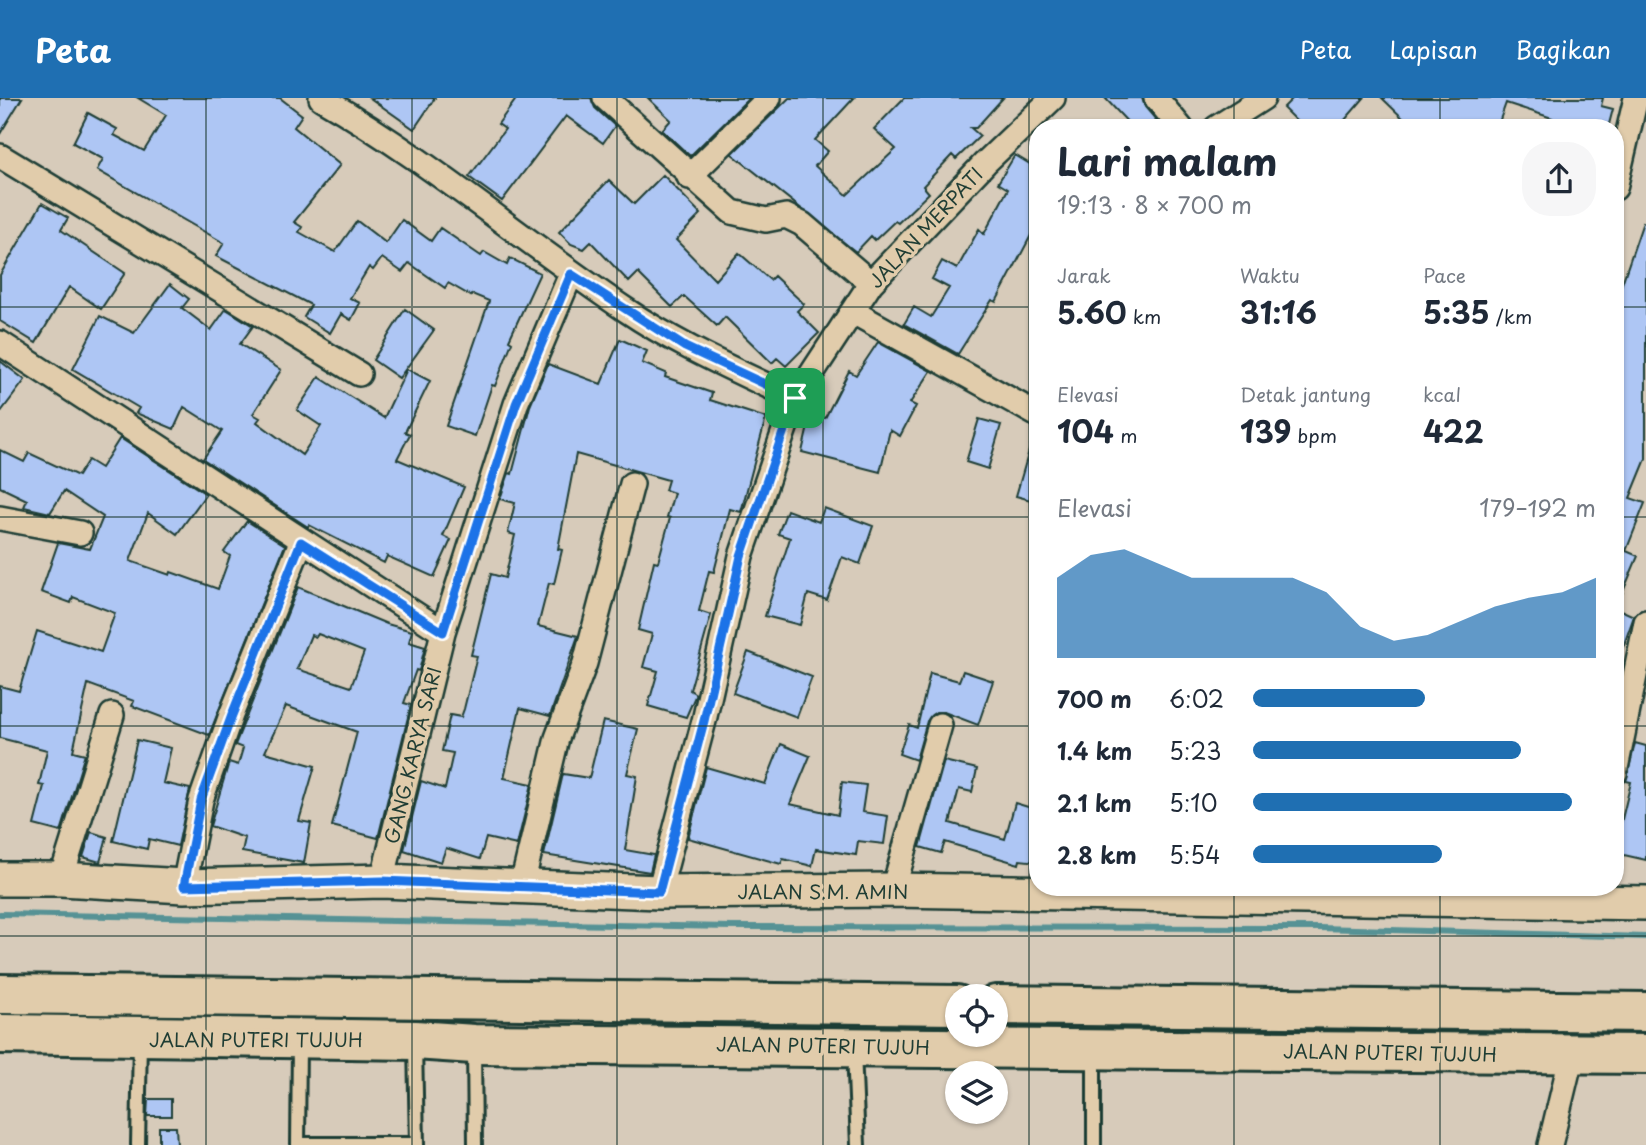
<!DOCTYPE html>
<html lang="id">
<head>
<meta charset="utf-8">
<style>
  :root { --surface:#fff; --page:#f6f6f7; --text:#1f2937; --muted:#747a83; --accent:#1f6fb2 }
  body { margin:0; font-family:"Playpen Sans",sans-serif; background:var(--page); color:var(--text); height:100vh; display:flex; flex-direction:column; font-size:26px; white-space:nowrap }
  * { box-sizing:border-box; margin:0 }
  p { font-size:23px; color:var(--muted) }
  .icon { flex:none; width:38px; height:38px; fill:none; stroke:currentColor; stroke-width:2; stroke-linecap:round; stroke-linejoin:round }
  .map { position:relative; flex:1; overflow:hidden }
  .sheet { position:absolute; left:1029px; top:21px; width:595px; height:777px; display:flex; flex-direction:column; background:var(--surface); border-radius:28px; box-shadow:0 2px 5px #0004 }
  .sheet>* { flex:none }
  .controls { position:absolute; left:945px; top:886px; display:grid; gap:14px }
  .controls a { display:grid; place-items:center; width:63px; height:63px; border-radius:50%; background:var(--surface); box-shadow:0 2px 5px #0004; font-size:35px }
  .pin { position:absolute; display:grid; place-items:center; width:60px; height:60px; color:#fff; margin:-30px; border-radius:14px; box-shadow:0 4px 10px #0006 }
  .round { display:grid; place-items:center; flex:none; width:74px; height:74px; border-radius:28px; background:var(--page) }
  .headline { display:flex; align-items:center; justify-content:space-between; height:119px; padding:0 28px }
  h1 { font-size:38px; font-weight:700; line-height:52px }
  .metrics { display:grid; grid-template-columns:repeat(3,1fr); gap:10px; height:119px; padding:7px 28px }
  .metrics div { display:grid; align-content:center }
  .metrics b { font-size:30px; font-weight:700 }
  .metrics small { font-size:19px; font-weight:400 }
  .metrics p { font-size:19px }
  .chart { height:196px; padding:14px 28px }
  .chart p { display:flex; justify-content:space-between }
  .chart svg { width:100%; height:126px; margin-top:7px; fill:var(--accent); opacity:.7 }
  ul { padding:0 28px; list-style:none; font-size:23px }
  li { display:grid; grid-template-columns:112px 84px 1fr; align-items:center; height:52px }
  li i { height:18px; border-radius:9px; background:var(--accent) }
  header { display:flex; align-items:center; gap:42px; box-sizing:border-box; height:98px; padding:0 35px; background:var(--accent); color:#fff }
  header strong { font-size:33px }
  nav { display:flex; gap:38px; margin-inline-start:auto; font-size:24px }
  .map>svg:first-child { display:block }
</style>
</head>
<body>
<header>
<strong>Peta</strong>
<nav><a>Peta</a><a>Lapisan</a><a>Bagikan</a></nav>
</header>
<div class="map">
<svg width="1646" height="1047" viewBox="0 0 1646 1047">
  <rect width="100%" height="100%" fill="#d7cbba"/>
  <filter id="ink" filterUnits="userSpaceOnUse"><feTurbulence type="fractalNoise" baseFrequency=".0143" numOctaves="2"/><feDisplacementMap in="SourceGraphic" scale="14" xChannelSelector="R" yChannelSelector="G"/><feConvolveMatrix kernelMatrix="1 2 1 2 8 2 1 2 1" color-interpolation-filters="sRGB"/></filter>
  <g filter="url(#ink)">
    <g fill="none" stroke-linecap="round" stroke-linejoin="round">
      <path stroke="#569295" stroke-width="6" d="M0,816L732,829L1319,830L1646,839"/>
    </g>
    <path fill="#aec6f4" stroke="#1f3d34" stroke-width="2" fill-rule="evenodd" d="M0,0H22L0,36Z
      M138,0H280L302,17L294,29L340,67L294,124L302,129L299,134L335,154L357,123L386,145L402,122L431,143L440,130L481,158L484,154L507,167L510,160L540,175L509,242L512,244L495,288L492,287L475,338L446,328L489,203L472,196L471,198L448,185L445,190L409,165L402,174L382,160L373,172L369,169L350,200L360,205L351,222L341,216L330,235L304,219L311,207L216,158L224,145L97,72L103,61L73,45L88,15L117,31L114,37L144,53L166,17Z
      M370,0H435L414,31Z
      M517,0H591L595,10L615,28L603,45L566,18L502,103L469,79L505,31L498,26Z
      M648,0H749L690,58L662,32L671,22Z
      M789,0H854L815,42L828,53L815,68L847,97L896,51L874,31L904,0H1003L976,30H971L980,38L956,61L952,57L923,88L929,95L898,125L895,123L875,142L871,138L856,154L732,56Z
      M1105,0H1142L1145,9L1163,30H1133Z
      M1293,0H1364L1338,30H1303L1283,10Z
      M1382,0H1603L1601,8L1613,11L1608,30H1549L1552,20L1506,5L1497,30H1413Z
      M1015,57L1038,71V124L996,204L992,202L958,256L904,226L914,209L931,219L949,190L932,181L942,163L957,171L979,131L984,136L1008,91L998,85Z
      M663,77L701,116L676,142L715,182L739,155L770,182L774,178L804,206L797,213L819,235L786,268L777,260L772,265L725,219L717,228L684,198L672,209L638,175L629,184L591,144L584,151L571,146L559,134L609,82L634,106Z
      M42,105L68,120L61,132L125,175L101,211L69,189L36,245L0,223V177Z
      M1643,124L1646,125V361L1630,400L1645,405L1626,453L1638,458L1616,510L1634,518L1617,566H1615V206Z
      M170,186L189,201L182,210L211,232L226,211L253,228L240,246L281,272L253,316L260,320L257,324L302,357L321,328L297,312L319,279L384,320L407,271L430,283L405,334L410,336L397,361L464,389L443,438L451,442L434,479L387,458L384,465L309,427L308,429L203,361L222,333L184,309L174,331L136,315L139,310L73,271L100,218L134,235Z
      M405,211L434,232L399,280L373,262Z
      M620,241L647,253L642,265L666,275L665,279L712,295L710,302L766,320L741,414L730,411L714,474L709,473L699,513L711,517L690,592L696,596L686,619L648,608L658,573L643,569L652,536L638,532L654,463L658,464L670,420L667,419L674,395L665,392L668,382L576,356L558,451L562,452L554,486L549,485L538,528L578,538L550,618L520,610L504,680L532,686L517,747L486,740L480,761L446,750L441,764L404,752L421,683L445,691L453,655L442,653L450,617L461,619L464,611L477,558L471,557L491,476L505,480L515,437L508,435L515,405L500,401L509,375L512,376L530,308L548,266L601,286Z
      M878,244L931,273L910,305L916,308L900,338L890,332L880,374L802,354L811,316L825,320L849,273L856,277Z
      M0,263L25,282L0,315Z
      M979,321L1001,327L988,371L966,364Z
      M1033,339H1038V404L1016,398Z
      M120,340L206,396L177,436L148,415L130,463L170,477L171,474L218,491L230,458L224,454L247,423L285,447L209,637L132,608L134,603L88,586L73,653L85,656L61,734L34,727L44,688L39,687L47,652L0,640V588L19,593L37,533L101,554L115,515L73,499L71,505L41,494L58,445L90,451L103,419L64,393L50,415L24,409L27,402L0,389V352L24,364L29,355L78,378L88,362L101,370Z
      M824,410L873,428L860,466L842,459L827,502L808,496L800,527L765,518L790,440L778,436L787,412L819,424Z
      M298,489L387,526L412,533L409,544L425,549L419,573L416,572L404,605L411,607L378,740L332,728L357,634L286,608L265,654L315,668L299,723L311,725L304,765L242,754L245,740L210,728L229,664L238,667L243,650L235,647ZM318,536L364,554L351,589L297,571L311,537L316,539Z
      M748,554L812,579L797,619L733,595Z
      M963,573L993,583L978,627L944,614H936L927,623L916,662L899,656L909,627L917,630L930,575L959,583Z
      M603,623L638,631L627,676L637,678L625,752L654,757L650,774L544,757L563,676L589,680Z
      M137,642L171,650L163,685L190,691L178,748L149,741L147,751L113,743Z
      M1635,645L1646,648V762L1615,755V724L1621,725L1631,684L1626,683Z
      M781,646L810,658L790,706L838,717L842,684L866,687L862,714L888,718L884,746L858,743L856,757L816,751L812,768L783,761L781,766L688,740L706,669L765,686Z
      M944,663L977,671L972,694L959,691L950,725L1005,741L1015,705L1038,712V764L1020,762L1019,766L945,744L941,755L920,749Z
      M91,734L107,739L100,764L83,759Z
      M148,1001H171V1018H147Z
      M159,1029H176L177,1047H159Z"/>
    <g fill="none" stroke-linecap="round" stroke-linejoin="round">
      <g stroke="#1f3d34" stroke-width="18">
        <path id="lane" d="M415,946L417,1047
          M474,949L475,1047
          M854,953L858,1047
          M1094,956V1047
          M298,1046H417
          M138,1047L140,942
          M298,1047L299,946"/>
      </g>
      <g stroke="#1f3d34" stroke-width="28">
        <path id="street" d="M321,0C429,62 523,143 626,212C679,248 738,273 795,301
          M605,0L732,114L766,122L786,118L802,126L871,185
          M1156,0L1181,30
          M1216,30L1263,0
          M0,58L359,276
          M689,79L769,0
          M1615,90L1636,0
          M853,214L1038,317
          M0,245L443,534
          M0,420L80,435
          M1615,675L1646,524
          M61,781L112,617
          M382,783L443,534L516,306L571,176
          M522,787L557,640L585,565L632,386
          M184,788L201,702L231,617L301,444
          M893,792L940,627
          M659,794L704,623L741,458L795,301L871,185L985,65L1053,0
          M1550,1047L1572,956"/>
      </g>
      <g stroke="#1f3d34" stroke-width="38">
        <path id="secondary" d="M0,781H61L184,788L382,783L659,794L893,792L1646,805"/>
      </g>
      <g stroke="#1f3d34" stroke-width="44">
        <path id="highway" d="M0,896L957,907
          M996,907L1646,914
          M0,936L415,942L474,946L1646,956"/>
      </g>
      <use href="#lane" stroke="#e1ccab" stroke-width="12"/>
      <use href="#street" stroke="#e1ccab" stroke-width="23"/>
      <use href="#secondary" stroke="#e1ccab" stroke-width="33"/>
      <use href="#highway" stroke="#e1ccab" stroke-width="38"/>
    </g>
  </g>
  <g fill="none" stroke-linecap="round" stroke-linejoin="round" filter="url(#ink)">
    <g stroke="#fff" stroke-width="14">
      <path id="route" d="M571,176L685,249L795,300L741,458L704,623L659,794L382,783L184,788L201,702L232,617L301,444L443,534L516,306Z"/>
    </g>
    <use href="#route" stroke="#1a73e8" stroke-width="9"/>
  </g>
  <path fill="none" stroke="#1f3d34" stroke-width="2" stroke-opacity="0.55" d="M206,0V1047M412,0V1047M617,0V1047M823,0V1047M1029,0V1047M1234,0V30M1440,0V30M0,209H1038M1615,209H1646M0,419H1038M1615,419H1646M0,628H1038M1615,628H1646M1234,789V1047M1440,789V1047M0,838H1646"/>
  <g text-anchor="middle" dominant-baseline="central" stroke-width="7" stroke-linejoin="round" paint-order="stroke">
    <g font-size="19" fill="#1f3d34" stroke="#e1ccab">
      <text transform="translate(925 129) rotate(-47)">JALAN MERPATI</text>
      <text transform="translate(412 657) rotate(-76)">GANG KARYA SARI</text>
      <text x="823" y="793">JALAN S.M. AMIN</text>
      <text x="256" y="941">JALAN PUTERI TUJUH</text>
      <text transform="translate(823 947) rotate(1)">JALAN PUTERI TUJUH</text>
      <text transform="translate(1390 954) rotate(1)">JALAN PUTERI TUJUH</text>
    </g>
  </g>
</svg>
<div class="controls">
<a><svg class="icon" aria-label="locate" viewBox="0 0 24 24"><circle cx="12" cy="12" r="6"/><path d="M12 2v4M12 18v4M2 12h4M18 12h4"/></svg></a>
<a><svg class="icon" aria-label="layers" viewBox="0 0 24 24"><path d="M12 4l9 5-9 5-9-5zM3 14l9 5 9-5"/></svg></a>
</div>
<div class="pin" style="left:795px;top:300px;background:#1e9e55"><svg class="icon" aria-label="arrive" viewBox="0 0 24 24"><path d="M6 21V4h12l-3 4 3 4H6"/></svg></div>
<section class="sheet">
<div class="headline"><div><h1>Lari malam</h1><p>19:13 · 8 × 700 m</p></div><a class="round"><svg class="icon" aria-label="share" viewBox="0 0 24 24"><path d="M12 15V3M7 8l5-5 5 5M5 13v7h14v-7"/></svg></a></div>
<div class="metrics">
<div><p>Jarak</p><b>5.60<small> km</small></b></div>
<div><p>Waktu</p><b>31:16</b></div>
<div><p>Pace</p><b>5:35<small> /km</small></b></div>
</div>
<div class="metrics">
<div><p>Elevasi</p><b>104<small> m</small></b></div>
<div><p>Detak jantung</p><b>139<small> bpm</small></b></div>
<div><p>kcal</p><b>422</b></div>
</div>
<div class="chart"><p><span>Elevasi</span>179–192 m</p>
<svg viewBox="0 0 160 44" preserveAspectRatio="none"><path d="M0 44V16L10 8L20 6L30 11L40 16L50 16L60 16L70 16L80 21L90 33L100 38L110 36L120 31L130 26L140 23L150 21L160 16V44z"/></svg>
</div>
<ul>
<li><b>700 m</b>6:02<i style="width:50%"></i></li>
<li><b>1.4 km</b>5:23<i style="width:78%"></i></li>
<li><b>2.1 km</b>5:10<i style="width:93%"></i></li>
<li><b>2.8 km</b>5:54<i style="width:55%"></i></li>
</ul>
</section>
</div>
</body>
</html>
